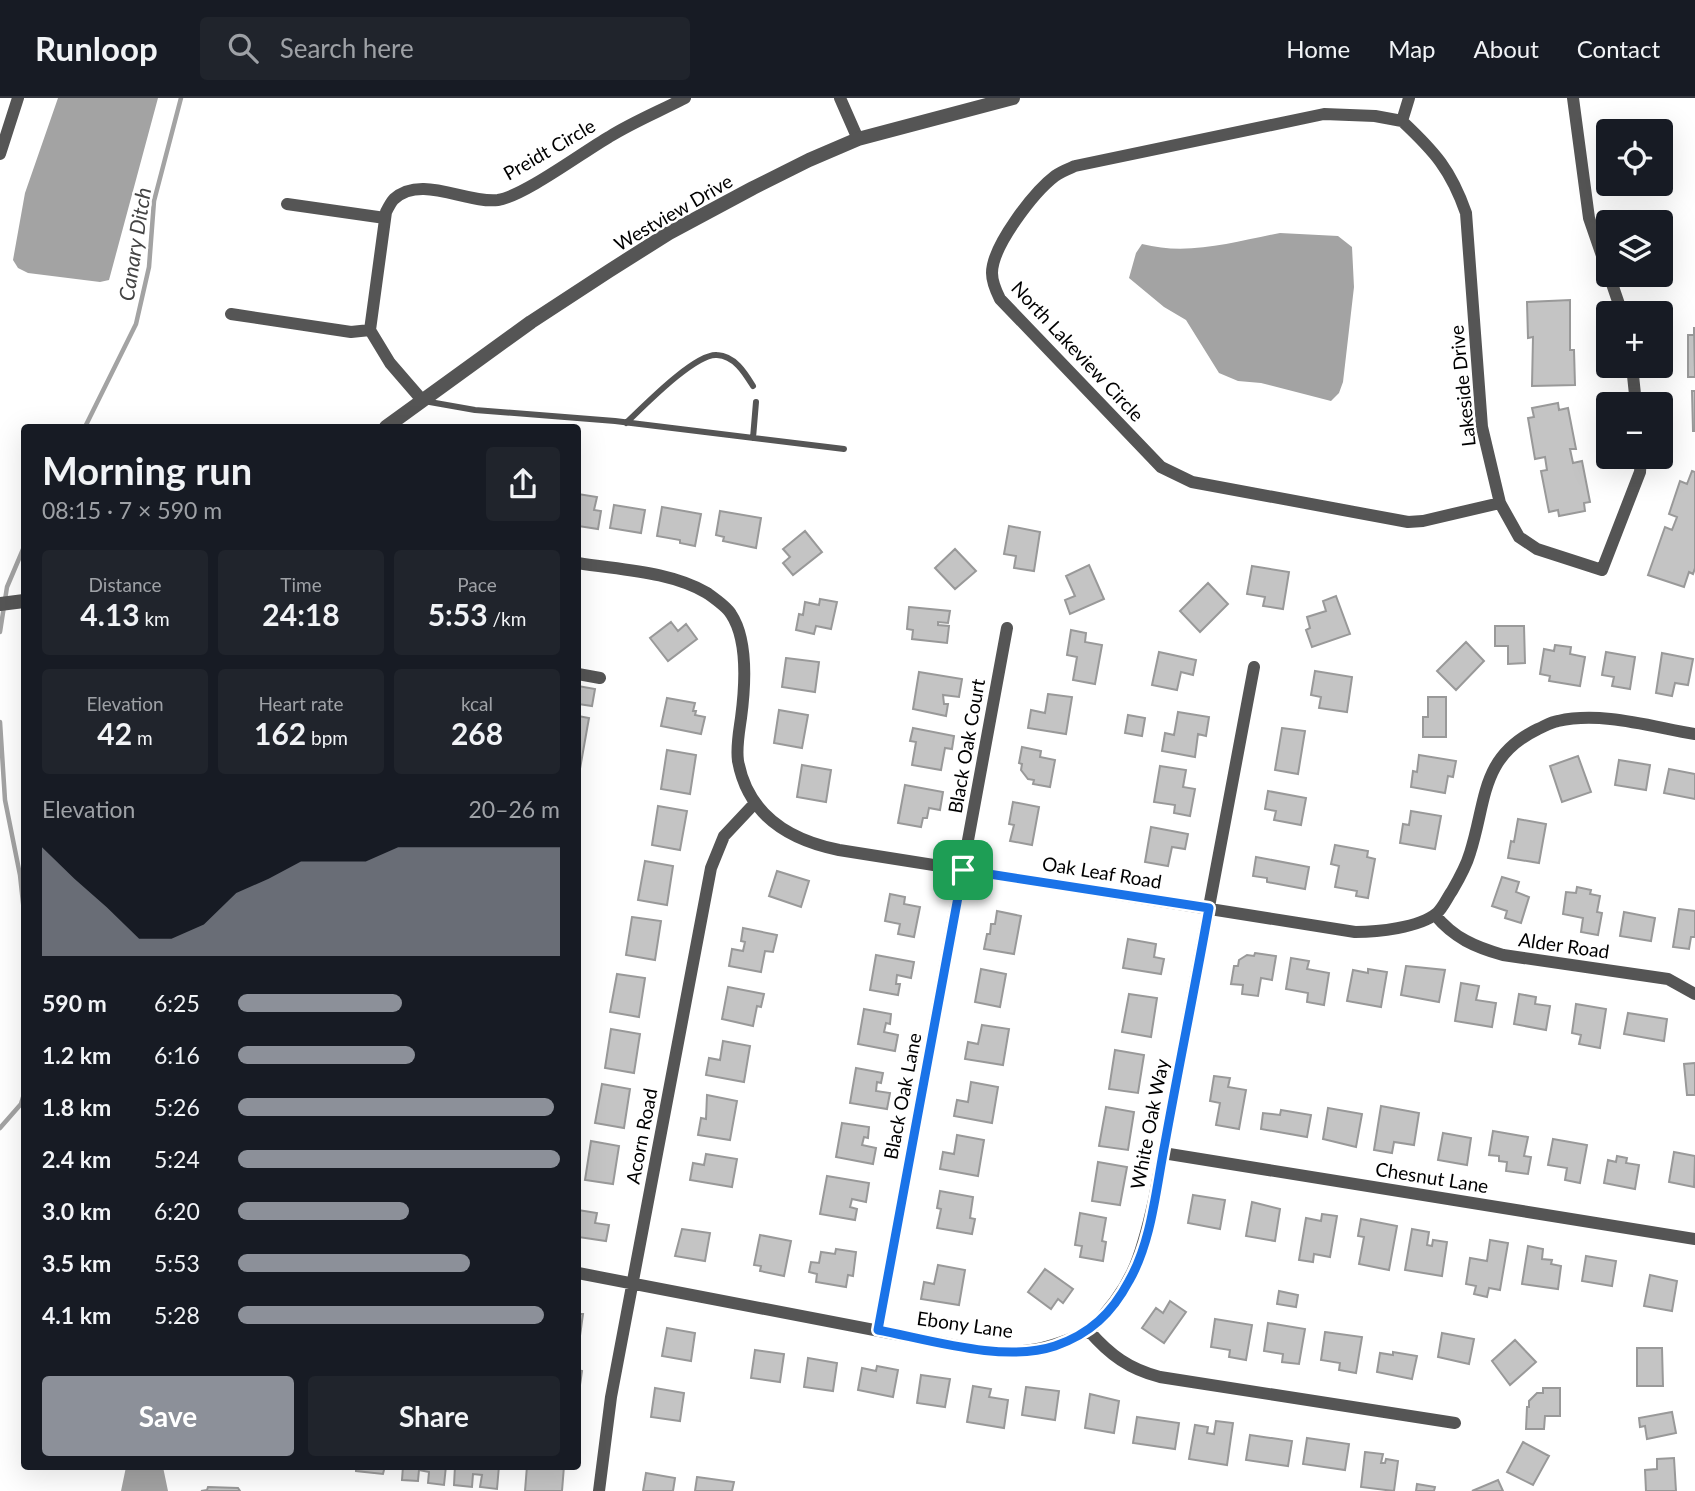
<!DOCTYPE html>
<html lang="en">
<head>
<meta charset="utf-8">
<style>
  :root { --surface:#171b24; --page:#20242c; --text:#f1f3f6; --muted:#9ea1a6; --line:#363941; --accent:#8c9099 }
  body { margin:0; font-family:Lato,sans-serif; background:var(--page); color:var(--text); height:100vh; display:flex; flex-direction:column; font-size:26px; white-space:nowrap }
  * { box-sizing:border-box; margin:0 }
  p { font-size:23px; color:var(--muted) }
  .icon { flex:none; width:38px; height:38px; fill:none; stroke:currentColor; stroke-width:2; stroke-linecap:round; stroke-linejoin:round }
  .map { position:relative; flex:1; overflow:hidden }
  .side { position:absolute; left:21px; top:326px; width:560px; height:1046px; display:flex; flex-direction:column; background:var(--surface); border-radius:7px; box-shadow:0 7px 28px #0002 }
  .side>* { flex:none }
  .buttons { position:absolute; left:1596px; top:21px; display:grid; gap:14px }
  .buttons a { display:grid; place-items:center; width:77px; height:77px; border-radius:7px; background:var(--surface); box-shadow:0 7px 28px #0002; font-size:35px }
  .pin { position:absolute; display:grid; place-items:center; width:60px; height:60px; color:#fff; margin:-30px; border-radius:14px; box-shadow:0 4px 10px #0006 }
  .round { display:grid; place-items:center; flex:none; width:74px; height:74px; border-radius:7px; background:var(--page) }
  .headline { display:flex; align-items:center; justify-content:space-between; height:119px; padding:0 21px }
  h1 { font-size:38px; font-weight:700; line-height:52px }
  .figures { display:grid; grid-template-columns:repeat(3,1fr); gap:10px; height:119px; padding:7px 21px }
  .figures div { display:grid; align-content:center; border-radius:7px; background:var(--page); text-align:center }
  .figures b { font-size:30px; font-weight:700 }
  .figures small { font-size:19px; font-weight:400 }
  .figures p { font-size:19px }
  .chart { height:196px; padding:14px 21px }
  .chart p { display:flex; justify-content:space-between }
  .chart svg { width:100%; height:126px; margin-top:7px; fill:var(--accent); opacity:.7 }
  .cta { display:flex; gap:14px; margin-top:auto; padding:14px 21px }
  .cta a { flex:1; height:80px; border-radius:7px; background:var(--accent); color:#fff; font-size:28px; font-weight:700; line-height:80px; text-align:center }
  .cta a+a { background:var(--page); color:var(--text) }
  ul { padding:0 21px; list-style:none; font-size:23px }
  li { display:grid; grid-template-columns:112px 84px 1fr; align-items:center; height:52px }
  li i { height:18px; border-radius:9px; background:var(--accent) }
  header { display:flex; align-items:center; gap:42px; box-sizing:border-box; height:98px; padding:0 35px; background:var(--surface); border-bottom:2px solid var(--line) }
  header strong { font-size:33px }
  nav { display:flex; gap:38px; margin-inline-start:auto; font-size:24px }
  .search { width:490px; height:63px; background:var(--page); display:flex; align-items:center; gap:18px; box-sizing:border-box; padding:0 24px; border-radius:7px; color:var(--muted); font-size:26px }
  .map>svg:first-child { display:block }
</style>
</head>
<body>
<header>
<strong>Runloop</strong>
<div class="search"><svg class="icon" aria-label="search" viewBox="0 0 24 24"><circle cx="10" cy="10" r="6"/><path d="M15 15l6 6"/></svg>Search here</div>
<nav><a>Home</a><a>Map</a><a>About</a><a>Contact</a></nav>
</header>
<div class="map">
<svg width="1695" height="1393" viewBox="0 0 1695 1393">
  <rect width="100%" height="100%" fill="#fff"/>
  <path fill="#a3a3a3" d="M58,0H158L109,182L100,184L28,175L18,170L13,162L25,95Z
    M1280,135L1338,138L1352,149L1354,189L1343,284L1339,295L1331,303L1261,285L1238,283L1219,275L1186,222L1164,209L1129,180L1136,155L1142,146C1188,158 1234,144 1280,135Z
    M126,1369H163L168,1393H121Z"/>
  <g fill="none" stroke-linecap="round" stroke-linejoin="round">
    <path stroke="#a3a3a3" stroke-width="4.5" d="M85,329L136,226L149,169L154,103L181,0
      M0,534L7,489L24,449
      M0,624L5,702L20,777L24,814
      M0,1030L21,1006L24,996"/>
  </g>
  <path fill="#c4c4c4" stroke="#999" stroke-width="2" d="M1570,202V252H1574L1575,287L1532,288L1533,239L1528,240L1527,204Z
    M1694,229L1695,279H1688V237H1694Z
    M1692,293H1695V333H1693Z
    M1558,305L1559,312L1568,310L1576,351H1570L1573,365L1582,363L1590,404L1584,405L1585,413L1559,418L1558,412L1549,414L1541,373L1547,372L1545,359L1535,361L1528,320L1534,319L1532,310Z
    M1692,373L1695,374V470L1693,476L1689,474L1684,489L1648,477L1665,429L1672,432L1677,419L1669,416L1680,383L1687,386Z
    M578,396L597,399L594,412L601,413L598,431L578,428Z
    M614,407L645,412L641,435L610,430Z
    M662,409L701,416L695,448L680,445V442L657,438Z
    M720,413L761,420L756,450L723,443L724,439L716,437Z
    M1009,428L1040,434L1034,473L1014,470L1016,458L1004,456Z
    M805,433L822,454L793,477L783,465L790,459L783,451Z
    M955,451L976,473L955,491L935,470Z
    M1089,467L1104,501L1070,516L1065,502L1075,498L1066,478Z
    M1252,468L1289,474L1283,511L1263,508L1265,499L1247,496Z
    M1208,485L1228,506L1200,534L1180,513Z
    M1336,498L1350,536L1312,549L1306,532L1310,530L1307,519L1326,513L1323,503Z
    M820,501L837,504L831,531L816,528L814,536L796,532L799,516L803,517L805,504L819,507Z
    M909,509L950,513L948,525L938,524V527L949,528L947,545L912,541L913,532L907,531Z
    M671,524L678,533L686,526L697,541L668,563L650,540Z
    M1495,528H1524L1525,565L1508,566V548H1495Z
    M1071,532L1086,535L1085,544L1102,547L1095,586L1073,582L1077,559L1067,557Z
    M1466,544L1484,563L1456,592L1437,573Z
    M1555,547L1571,549L1570,556L1585,559L1580,588L1549,583L1550,578L1540,576L1544,551L1554,553Z
    M1159,554L1196,562L1193,577L1181,574L1177,592L1152,587Z
    M1606,554L1635,559L1630,591L1612,588L1614,579L1602,577Z
    M1662,555L1693,561L1688,587L1675,585L1672,598L1656,595Z
    M786,560L819,564L815,594L782,589Z
    M1315,573L1352,579L1347,614L1319,610L1321,599L1311,597Z
    M919,574L962,581L959,599L943,597L944,606H948L946,618L913,611Z
    M578,588L595,591L592,608L578,606Z
    M1048,596L1072,599L1066,636L1028,630L1031,612L1045,615Z
    M1428,599H1446V639H1423V619H1428Z
    M667,600L695,605L693,613H696L695,617L705,619L701,636L661,628Z
    M779,612L808,617L802,650L774,645Z
    M1178,614L1209,619L1206,638L1198,636L1195,659L1162,653L1165,635L1174,637Z
    M1128,617L1145,620L1142,638L1125,635Z
    M578,618L589,620L578,682Z
    M913,630L954,638L952,651L945,650L941,672L912,667L916,644L910,643Z
    M1282,630L1305,633L1298,676L1275,672Z
    M1022,649L1041,653L1040,659L1055,662L1050,689L1033,686L1034,682L1028,681L1021,672L1022,666L1019,665Z
    M667,652L696,657L690,696L661,691Z
    M1419,657L1456,663L1453,679L1448,678L1445,695L1411,689L1413,673L1417,674Z
    M1578,658L1591,694L1562,704L1550,668Z
    M1619,662L1650,667L1646,692L1615,687Z
    M802,667L831,672L826,704L797,699Z
    M1160,668L1186,672L1183,689L1195,691L1190,718L1174,715L1175,707L1154,704Z
    M1669,671L1695,676V701L1664,695Z
    M905,687L943,694L940,712L929,710L927,720H923L921,729L898,725Z
    M1268,693L1306,700L1301,727L1274,722L1276,713L1265,711Z
    M1013,704L1039,709L1032,747L1010,743L1014,727L1009,726Z
    M658,708L687,713L680,752L652,747Z
    M1411,713L1441,718L1435,751L1400,745L1403,726L1409,727Z
    M1518,721L1546,726L1539,765L1508,760L1511,743L1514,744Z
    M1151,729L1188,736L1185,751L1172,749L1168,768L1145,764Z
    M1335,747L1368,753L1367,759L1375,761L1368,800L1356,798L1357,793L1335,789L1339,768L1331,766Z
    M1256,759L1309,769L1305,791L1267,784V780L1253,778Z
    M645,763L673,768L667,807L638,802Z
    M777,773L809,783L801,809L769,798Z
    M1502,779L1519,784L1516,794L1529,799L1521,825L1505,820L1507,813L1492,808Z
    M1577,789L1591,792L1590,796L1600,798L1597,814L1602,815L1598,837L1581,834L1583,820L1563,816L1566,794L1576,795Z
    M890,796L905,799L904,806L920,809L914,839L898,836L900,826L885,823Z
    M1679,811L1695,813V839H1691L1689,851L1673,849Z
    M997,813L1021,818L1014,856L984,851L987,836H990L991,826H995Z
    M1624,814L1655,820L1651,843L1620,838Z
    M632,819L661,823L655,862L626,857Z
    M743,830L777,837L773,854L765,853L761,874L729,868L732,851L743,853L745,844L741,843Z
    M1128,841L1156,846L1154,859L1164,861L1161,876L1123,870Z
    M1255,855L1276,858L1272,882L1261,880L1258,898L1242,896L1243,887L1231,886L1234,868H1238L1239,862L1247,857L1254,858Z
    M876,857L914,864L911,880L897,877L896,886H900L898,897L870,892Z
    M1291,860L1309,863L1307,871L1329,875L1324,907L1307,904L1308,895L1286,891Z
    M1406,868L1445,872L1439,904L1401,897Z
    M981,871L1006,876L1000,909L975,904Z
    M1368,871L1387,874L1381,909L1347,903L1353,872L1368,875Z
    M617,876L645,880L639,919L610,914Z
    M1461,885L1479,888L1476,902L1496,905L1492,929L1455,923Z
    M728,889L764,896L761,909L757,908L753,928L722,921Z
    M1129,896L1157,900L1151,939L1122,934Z
    M1519,896L1536,899L1535,906L1550,908L1546,932L1514,926Z
    M1576,906L1606,911L1600,950L1579,946L1581,937L1572,935Z
    M864,911L891,916L890,926L886,925L884,934L898,937L895,953L858,946Z
    M1628,915L1667,921L1664,943L1624,936Z
    M982,927L1009,931L1003,967L965,961L968,944L978,946Z
    M611,931L640,936L634,975L605,970Z
    M723,943L750,948L744,984L706,977L709,960L720,962Z
    M1115,952L1144,957L1138,995L1109,991Z
    M1695,965V997H1687L1684,966Z
    M856,970L883,975L881,985L877,984L876,993L890,995L887,1011L850,1005Z
    M1214,978L1230,980L1228,989L1246,992L1239,1031L1216,1027L1220,1005L1210,1003Z
    M971,984L998,989L992,1025L954,1018L957,1002L968,1004Z
    M602,986L630,991L624,1030L595,1025Z
    M707,997L737,1003L730,1042L698,1037L701,1020L706,1021Z
    M1381,1008L1419,1015L1414,1047L1394,1044L1392,1055L1374,1052Z
    M1106,1009L1134,1014L1128,1052L1099,1048Z
    M1328,1010L1362,1016L1356,1049L1323,1041Z
    M1281,1012L1311,1017L1307,1039L1261,1031L1263,1015L1280,1017Z
    M842,1025L869,1029L868,1040L864,1039L862,1047L876,1050L873,1066L836,1059Z
    M1493,1033L1528,1039L1524,1058L1531,1059L1528,1076L1506,1073L1507,1064L1499,1063V1058L1489,1057Z
    M1443,1035L1471,1040L1467,1067L1438,1062Z
    M957,1037L984,1042L978,1078L940,1071L943,1054L954,1056Z
    M1553,1041L1587,1047L1580,1085L1565,1082L1567,1070L1548,1067Z
    M591,1043L619,1048L613,1086L585,1082Z
    M1674,1054L1695,1058L1694,1089L1669,1084Z
    M706,1056L737,1061L732,1089L690,1082L693,1065L704,1067Z
    M1617,1058L1627,1060L1626,1065L1639,1067L1635,1091L1604,1085L1608,1062L1616,1064Z
    M1098,1064L1127,1069L1120,1107L1092,1103Z
    M827,1078L869,1085L866,1104L852,1101L850,1109L857,1111L855,1122L820,1116Z
    M940,1093L973,1099L970,1120L975,1121L972,1136L937,1130L941,1111L937,1110Z
    M1193,1097L1225,1102L1220,1131L1188,1125Z
    M1252,1104L1280,1111L1275,1143L1246,1138Z
    M578,1112L597,1115L595,1125L609,1127L606,1143L578,1139Z
    M1080,1115L1106,1120L1102,1143L1106,1144L1103,1163L1080,1159L1082,1148L1075,1147Z
    M1322,1116L1337,1118L1330,1159L1314,1156L1313,1164L1299,1162L1306,1120L1321,1123Z
    M1361,1121L1397,1128L1389,1172L1359,1166L1364,1139L1358,1138Z
    M682,1131L710,1135L705,1163L675,1158Z
    M1412,1131L1429,1134L1427,1147L1432,1148L1433,1142L1447,1144L1442,1178L1405,1172Z
    M760,1137L791,1143L784,1178L760,1173L761,1168L754,1167Z
    M1490,1142L1508,1145L1500,1192L1489,1190L1487,1199L1474,1196L1476,1188L1466,1186L1470,1160L1487,1163Z
    M1528,1148L1543,1151L1542,1161L1552,1162L1551,1166L1561,1168L1558,1191L1522,1186Z
    M836,1151L856,1154L853,1178L848,1177L846,1189L816,1184L817,1176L809,1174L811,1164L819,1165L821,1154L835,1156Z
    M1586,1158L1616,1163L1612,1188L1582,1183Z
    M938,1167L965,1172L959,1207L921,1201L924,1184L934,1186Z
    M1045,1171L1073,1191L1063,1205L1058,1201L1051,1211L1028,1194Z
    M1650,1177L1677,1183L1672,1213L1644,1208Z
    M1279,1193L1298,1197L1296,1209L1277,1206Z
    M1170,1203L1186,1214L1164,1245L1142,1230L1156,1210L1163,1215Z
    M578,1216H583L579,1245L578,1244Z
    M1215,1221L1252,1227L1246,1262L1229,1259L1230,1252L1211,1249Z
    M1268,1225L1305,1231L1299,1266L1282,1264L1283,1256L1264,1253Z
    M667,1230L695,1235L691,1263L662,1258Z
    M1325,1234L1362,1239L1356,1275L1339,1272L1340,1265L1321,1262Z
    M1442,1235L1474,1241L1469,1266L1438,1259Z
    M1515,1242L1536,1264L1510,1287L1492,1263Z
    M1637,1250H1662L1663,1288H1637Z
    M755,1252L784,1256L780,1284L751,1280Z
    M1393,1254L1417,1258L1412,1281L1377,1274L1380,1255L1393,1257Z
    M808,1260L837,1265L833,1293L804,1289Z
    M877,1268L898,1272L893,1299L858,1292L862,1270L876,1273Z
    M578,1272L582,1273L578,1301Z
    M921,1277L950,1281L945,1309L917,1305Z
    M973,1288L991,1291L989,1299L1008,1302L1004,1330L967,1324Z
    M1026,1289L1059,1293L1055,1322L1022,1317Z
    M655,1290L684,1295L680,1323L651,1319Z
    M1543,1290H1560V1318H1545L1544,1331H1526L1527,1309H1529V1303L1537,1295H1543Z
    M1090,1296L1119,1303L1114,1335L1085,1330Z
    M1672,1314L1676,1335L1647,1341L1645,1328L1640,1329L1639,1320Z
    M1137,1319L1179,1325L1175,1351L1133,1345Z
    M1216,1323L1233,1325L1227,1367L1189,1361L1195,1327L1208,1329L1207,1335L1214,1336Z
    M1250,1337L1292,1343L1288,1368L1246,1362Z
    M1307,1340L1349,1346L1345,1372L1303,1366Z
    M1523,1344L1549,1358L1533,1387L1507,1374Z
    M1365,1354L1383,1356L1381,1365H1385L1386,1361L1398,1363L1394,1393L1361,1389Z
    M1674,1360L1676,1393H1646L1645,1372L1657,1371V1361Z
    M356,1368H385L383,1376L356,1373Z
    M403,1368H446L444,1387L428,1385L429,1374L419,1372L418,1383L402,1382Z
    M455,1368H499L497,1391L480,1389L482,1377L473,1376L472,1389L454,1387Z
    M527,1368H564L562,1393H525Z
    M646,1375L675,1380L673,1393H643Z
    M697,1379L734,1384L732,1393H695Z
    M1498,1382L1503,1393H1472Z
    M1417,1386L1435,1389L1434,1393H1416Z
    M208,1389L238,1390L240,1393H201L207,1392Z"/>
  <g fill="none" stroke-linecap="round" stroke-linejoin="round">
    <path stroke="#555" stroke-width="6" d="M424,303L475,312L615,323L844,351
      M626,325C643,309 695,255 717,257C735,258 745,275 753,288
      M753,340L756,304"/>
    <path stroke="#555" stroke-width="12" d="M840,0L858,41
      M1409,0L1402,23L1375,18L1324,16L1075,68C1068,71 1060,74 1055,78C1034,94 992,148 992,175C992,184 996,193 1000,201L1161,369L1192,384L1408,424L1423,423L1500,405
      M1573,0L1589,120L1608,175
      M1402,23C1435,54 1451,72 1466,115L1482,329L1500,405L1519,439L1537,451L1602,472L1640,374L1641,359
      M0,56L18,0
      M287,106L385,120
      M1609,177L1622,215
      M231,216L351,234L370,232L386,114C388,110 391,104 394,101C421,76 467,106 498,102C524,98 583,54 609,39C633,24 660,13 685,0
      M370,232L390,265L422,302
      M1632,268L1636,306
      M578,465C620,472 669,473 707,495C714,500 727,509 731,516C749,543 745,590 741,620C739,634 736,649 738,663C748,717 789,742 839,752L1355,834C1377,834 1419,830 1437,815C1443,810 1447,800 1452,793C1459,781 1466,769 1470,755C1487,702 1480,659 1538,631C1545,628 1551,624 1558,623C1602,613 1652,629 1695,636
      M578,576L600,580
      M1435,817C1454,840 1475,849 1503,857L1668,881L1695,896
      M1163,1055L1695,1141
      M578,1175L978,1252C1024,1257 1047,1252 1089,1233C1110,1257 1129,1271 1160,1279L1455,1325
      M878,1232L1007,530
      M1089,1233C1132,1190 1141,1160 1154,1102L1254,569
      M599,1393L611,1299L711,770L724,738L755,705"/>
    <path stroke="#555" stroke-width="14" d="M386,329L531,224L609,173L669,135L753,90L809,62L858,41L1013,0
      M0,506L24,503"/>
  </g>
  <g fill="none" stroke-linecap="round" stroke-linejoin="round">
    <g stroke="#fff" stroke-width="14">
      <path id="route" d="M963,772L1209,810C1195,889 1179,967 1165,1045C1156,1090 1152,1143 1129,1183C1112,1215 1090,1236 1055,1248C1004,1265 930,1242 878,1232Z"/>
    </g>
    <use href="#route" stroke="#1a73e8" stroke-width="9"/>
  </g>
  <g text-anchor="middle" dominant-baseline="central" stroke-width="5" stroke-linejoin="round" paint-order="stroke">
    <g font-size="19" fill="#000" stroke="#fff">
      <text transform="translate(549 51) rotate(-30)">Preidt Circle</text>
      <text transform="translate(673 114) rotate(-30)">Westview Drive</text>
      <text transform="translate(1078 253) rotate(47)">North Lakeview Circle</text>
      <text transform="translate(1462 288) rotate(-96)">Lakeside Drive</text>
      <text transform="translate(966 648) rotate(-80)">Black Oak Court</text>
      <text transform="translate(1102 774) rotate(9)">Oak Leaf Road</text>
      <text transform="translate(1564 847) rotate(8)">Alder Road</text>
      <text transform="translate(902 998) rotate(-79)">Black Oak Lane</text>
      <text transform="translate(1149 1026) rotate(-79)">White Oak Way</text>
      <text transform="translate(641 1038) rotate(-79)">Acorn Road</text>
      <text transform="translate(1432 1079) rotate(9)">Chesnut Lane</text>
      <text transform="translate(965 1226) rotate(8)">Ebony Lane</text>
    </g>
    <g font-size="21" font-style="italic" fill="#444" stroke="#fff">
      <text transform="translate(134 146) rotate(-81)">Canary Ditch</text>
    </g>
  </g>
</svg>
<div class="buttons">
<a><svg class="icon" aria-label="locate" viewBox="0 0 24 24"><circle cx="12" cy="12" r="6"/><path d="M12 2v4M12 18v4M2 12h4M18 12h4"/></svg></a>
<a><svg class="icon" aria-label="layers" viewBox="0 0 24 24"><path d="M12 4l9 5-9 5-9-5zM3 14l9 5 9-5"/></svg></a>
<a>+</a>
<a>−</a>
</div>
<div class="pin" style="left:963px;top:772px;background:#1e9e55"><svg class="icon" aria-label="arrive" viewBox="0 0 24 24"><path d="M6 21V4h12l-3 4 3 4H6"/></svg></div>
<section class="side">
<div class="headline"><div><h1>Morning run</h1><p>08:15 · 7 × 590 m</p></div><a class="round"><svg class="icon" aria-label="share" viewBox="0 0 24 24"><path d="M12 15V3M7 8l5-5 5 5M5 13v7h14v-7"/></svg></a></div>
<div class="figures">
<div><p>Distance</p><b>4.13<small> km</small></b></div>
<div><p>Time</p><b>24:18</b></div>
<div><p>Pace</p><b>5:53<small> /km</small></b></div>
</div>
<div class="figures">
<div><p>Elevation</p><b>42<small> m</small></b></div>
<div><p>Heart rate</p><b>162<small> bpm</small></b></div>
<div><p>kcal</p><b>268</b></div>
</div>
<div class="chart"><p><span>Elevation</span>20–26 m</p>
<svg viewBox="0 0 160 44" preserveAspectRatio="none"><path d="M0 44V6L10 17L20 27L30 38L40 38L50 33L60 22L70 17L80 11L90 11L100 11L110 6L120 6L130 6L140 6L150 6L160 6V44z"/></svg>
</div>
<ul>
<li><b>590 m</b>6:25<i style="width:51%"></i></li>
<li><b>1.2 km</b>6:16<i style="width:55%"></i></li>
<li><b>1.8 km</b>5:26<i style="width:98%"></i></li>
<li><b>2.4 km</b>5:24<i style="width:100%"></i></li>
<li><b>3.0 km</b>6:20<i style="width:53%"></i></li>
<li><b>3.5 km</b>5:53<i style="width:72%"></i></li>
<li><b>4.1 km</b>5:28<i style="width:95%"></i></li>
</ul>
<div class="cta"><a>Save</a><a>Share</a></div>
</section>
</div>
</body>
</html>
